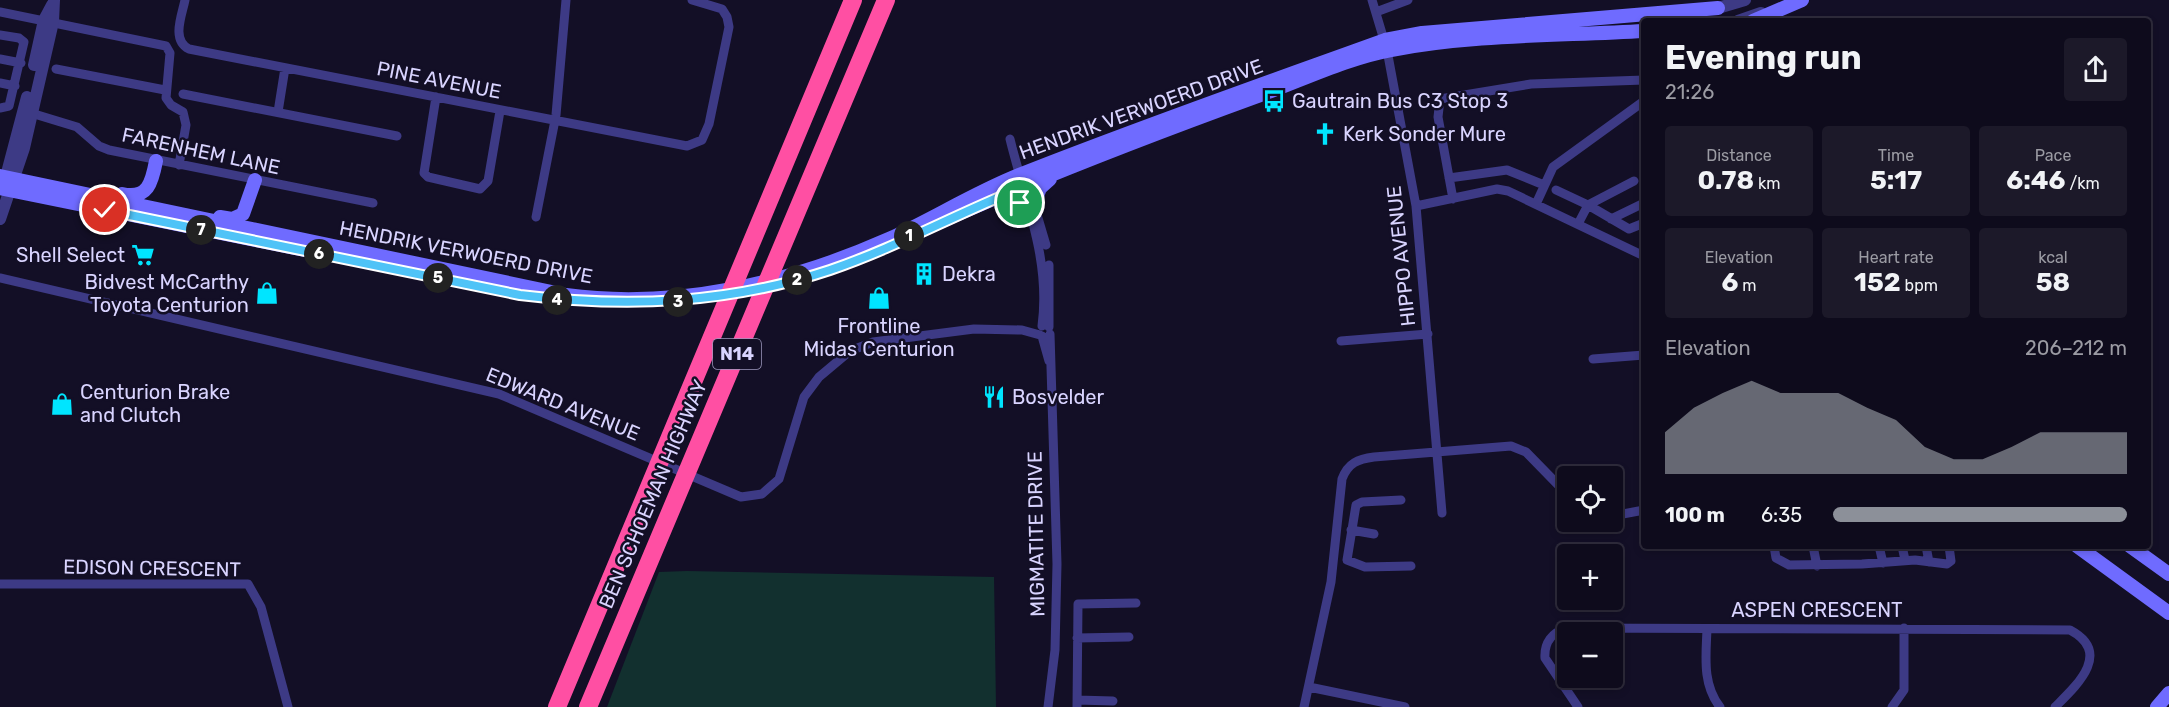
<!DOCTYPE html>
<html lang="en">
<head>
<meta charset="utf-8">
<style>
  :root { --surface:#0e0b1c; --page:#1c1929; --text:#f1f3f6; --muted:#9b9ba3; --line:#2e2b3b; --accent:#8c9099 }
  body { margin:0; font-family:Rubik,sans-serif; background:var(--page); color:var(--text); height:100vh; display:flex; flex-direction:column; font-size:22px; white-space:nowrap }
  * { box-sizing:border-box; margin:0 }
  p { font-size:20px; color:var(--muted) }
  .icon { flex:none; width:33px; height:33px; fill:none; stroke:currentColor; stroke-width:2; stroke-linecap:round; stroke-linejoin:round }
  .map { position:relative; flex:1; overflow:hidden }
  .panel { position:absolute; left:1641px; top:18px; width:510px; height:531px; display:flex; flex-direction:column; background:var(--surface); border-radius:6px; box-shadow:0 3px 9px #0003,0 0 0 2px var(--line) }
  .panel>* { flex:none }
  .fabs { position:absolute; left:1557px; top:466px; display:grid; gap:12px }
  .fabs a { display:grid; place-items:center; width:66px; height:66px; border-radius:6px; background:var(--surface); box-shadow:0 3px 9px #0003,0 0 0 2px var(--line); font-size:30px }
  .pin { position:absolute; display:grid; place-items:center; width:51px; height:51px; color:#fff; margin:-26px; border:3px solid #fff; border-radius:50%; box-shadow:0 2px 6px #0007 }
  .km { position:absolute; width:30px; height:30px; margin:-15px; border-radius:50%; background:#222; color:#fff; font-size:16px; line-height:30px; text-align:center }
  .round { display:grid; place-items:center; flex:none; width:63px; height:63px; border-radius:6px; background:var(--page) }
  .summary { display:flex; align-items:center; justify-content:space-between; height:102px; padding:0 24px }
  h1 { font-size:33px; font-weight:700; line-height:45px }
  .figures { display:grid; grid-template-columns:repeat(3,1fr); gap:9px; height:102px; padding:6px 24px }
  .figures div { display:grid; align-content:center; border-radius:6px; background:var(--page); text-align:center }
  .figures b { font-size:26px; font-weight:700 }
  .figures small { font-size:16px; font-weight:400 }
  .figures p { font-size:16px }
  .chart { height:168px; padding:12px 24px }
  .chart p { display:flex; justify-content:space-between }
  .chart svg { width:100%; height:108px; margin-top:6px; fill:var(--accent); opacity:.7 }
  ul { padding:0 24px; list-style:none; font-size:20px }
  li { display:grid; grid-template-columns:96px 72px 1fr; align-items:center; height:45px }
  li i { height:15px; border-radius:8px; background:var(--accent) }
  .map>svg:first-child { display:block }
</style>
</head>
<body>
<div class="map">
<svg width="2169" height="707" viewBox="0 0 2169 707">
  <rect width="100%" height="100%" fill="#130f26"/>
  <path fill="#12302f" d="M687,571L994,577L996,707H607L659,572Z"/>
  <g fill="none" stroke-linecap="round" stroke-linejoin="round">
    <path stroke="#3d3a85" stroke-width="9" d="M185,0C182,15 171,40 189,49L687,146L702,140L709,124L729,27L727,17L722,9L692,0
      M1372,0L1387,50L1416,206L1442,513
      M0,12L166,46L170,53L166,98L171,105L183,112L186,125L179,165
      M1376,12L1408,0
      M0,35L19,38L24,42L9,106L0,108
      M0,59L21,63
      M56,69L165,90
      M0,83L15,86
      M183,94L397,136
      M436,97L424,173L428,177L480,189L488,181L500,111
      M278,112L285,68
      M31,113L77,127L99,146L109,150L373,203
      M1010,139C1025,201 1051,260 1042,326
      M1449,178L1507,170L1544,185
      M1027,181L1046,245
      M1556,190L1588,205L1634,181
      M1453,199L1438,117L1440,99L1531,84L1644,80
      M1536,204L1553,167L1644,101
      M1416,206L1497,189L1508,191L1644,256
      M536,217L556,115L566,0
      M1611,219L1644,203
      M1578,224L1588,205L1629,229L1644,223
      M1049,265V327
      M0,278L499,394L741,497L762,494L779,479L804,397L819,377L850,351L873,342L974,329L1022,330L1040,335
      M1042,336L1049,361
      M1341,341L1428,334
      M1593,359L1644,355
      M1401,500L1362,502L1356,505L1347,560L1365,567L1411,566
      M1612,516L1644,510
      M1351,530L1374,534
      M1774,546L1776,558L1789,565L1862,564L1915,560L1947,564L1951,561L1949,546
      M1813,546L1817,566
      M1879,546L1883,563
      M1902,546L1905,560
      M1926,546L1929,562
      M0,584H248L261,607L288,707
      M1707,629C1706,656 1702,684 1720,707
      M1077,638L1129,637
      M1309,687L1405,707
      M1077,700L1113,701
      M1048,707L1055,650L1057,564L1050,334
      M1077,707L1078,604L1136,603
      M1304,707L1331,582L1342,479C1348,463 1358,459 1374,457L1511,446L1526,452L1568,495
      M1578,707L1545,658C1544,643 1552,632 1567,628L2070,630C2113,653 2076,686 2055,707
      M1892,707L1904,690V628"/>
    <path stroke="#3d3a85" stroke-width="12" d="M1718,8L1745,0
      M1738,21L1761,13
      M34,65L44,20L52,5
      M4,184L27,97
      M0,219L24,148L53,22L54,0"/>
    <path stroke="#6f6bff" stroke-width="14" d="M1753,21L1802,0
      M0,176L566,295C675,310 790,283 889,239C933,219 974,193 1019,175C1140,127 1263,84 1385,40L1422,33L1718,8
      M0,188L305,250
      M122,194C148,200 152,182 156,161
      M1002,196L1020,203L1029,211
      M1034,205L1040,188L1050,179
      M220,217L232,219L243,214L255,180
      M933,225C1039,178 1148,136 1258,96C1300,81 1347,58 1391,50C1474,34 1560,36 1644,31
      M2077,546L2169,613
      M2130,546L2169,574
      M2157,707L2169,693"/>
    <path stroke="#ff4fa3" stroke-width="18" d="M557,707L853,0
      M588,707L886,0"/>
  </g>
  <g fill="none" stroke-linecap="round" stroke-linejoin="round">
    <g stroke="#fff" stroke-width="12">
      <path id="route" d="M105,210L520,295C627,308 728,304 830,270C889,250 945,220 1002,196L1020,203"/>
    </g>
    <use href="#route" stroke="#4fc3f7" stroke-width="8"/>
  </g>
  <defs>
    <g id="bus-bare" transform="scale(1.8)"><path d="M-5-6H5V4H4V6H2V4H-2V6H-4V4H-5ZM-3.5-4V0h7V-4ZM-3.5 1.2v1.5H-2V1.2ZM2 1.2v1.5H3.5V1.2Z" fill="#00e5ff" stroke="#130f26" stroke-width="2.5" paint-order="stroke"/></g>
    <g id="church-bare" transform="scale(1.8)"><path d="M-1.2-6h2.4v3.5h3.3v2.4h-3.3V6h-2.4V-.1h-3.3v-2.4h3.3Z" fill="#00e5ff" stroke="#130f26" stroke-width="2.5" paint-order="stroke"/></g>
    <g id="supermarket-bare" transform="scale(1.8)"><path d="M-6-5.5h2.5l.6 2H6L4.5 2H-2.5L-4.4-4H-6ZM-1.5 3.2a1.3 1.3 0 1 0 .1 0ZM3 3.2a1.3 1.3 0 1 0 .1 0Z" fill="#00e5ff" stroke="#130f26" stroke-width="2.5" paint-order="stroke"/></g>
    <g id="building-bare" transform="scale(1.8)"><path d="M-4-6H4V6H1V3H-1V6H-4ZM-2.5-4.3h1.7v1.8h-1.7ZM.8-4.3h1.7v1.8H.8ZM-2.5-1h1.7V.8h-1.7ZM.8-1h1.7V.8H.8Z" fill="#00e5ff" stroke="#130f26" stroke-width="2.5" paint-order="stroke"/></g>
    <g id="shop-bare" transform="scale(1.8)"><path d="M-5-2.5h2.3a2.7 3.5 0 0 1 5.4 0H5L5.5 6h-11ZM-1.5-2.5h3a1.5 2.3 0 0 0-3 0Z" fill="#00e5ff" stroke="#130f26" stroke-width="2.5" paint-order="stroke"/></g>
    <g id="restaurant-bare" transform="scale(1.8)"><path d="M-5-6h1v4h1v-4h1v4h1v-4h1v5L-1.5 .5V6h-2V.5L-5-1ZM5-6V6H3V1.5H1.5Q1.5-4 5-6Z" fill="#00e5ff" stroke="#130f26" stroke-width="2.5" paint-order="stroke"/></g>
  </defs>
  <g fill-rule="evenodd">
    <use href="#bus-bare" x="1274" y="101"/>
    <use href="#church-bare" x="1325" y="134"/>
    <use href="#supermarket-bare" x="143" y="255"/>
    <use href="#building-bare" x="924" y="274"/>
    <use href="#shop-bare" x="267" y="293"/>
    <use href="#shop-bare" x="879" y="298"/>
    <use href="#restaurant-bare" x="994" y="397"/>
    <use href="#shop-bare" x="62" y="404"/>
  </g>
  <g text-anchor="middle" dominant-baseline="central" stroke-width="5" stroke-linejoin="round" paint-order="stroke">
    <rect fill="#130f26" stroke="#9e99be" stroke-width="1.5" x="713" y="339" width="48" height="30" rx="4.5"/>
    <g font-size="18" font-weight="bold" fill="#d9d4ff">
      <text x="737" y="354">N14</text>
    </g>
    <g font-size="20" fill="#d9d4ff" stroke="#130f26">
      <text transform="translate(439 80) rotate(11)">PINE AVENUE</text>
      <text transform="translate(1141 109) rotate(-20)">HENDRIK VERWOERD DRIVE</text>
      <text transform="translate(201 151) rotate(12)">FARENHEM LANE</text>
      <text transform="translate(466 252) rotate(11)">HENDRIK VERWOERD DRIVE</text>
      <text transform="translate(1401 256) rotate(-96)">HIPPO AVENUE</text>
      <text transform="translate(563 404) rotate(22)">EDWARD AVENUE</text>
      <text transform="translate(653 494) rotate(-67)">BEN SCHOEMAN HIGHWAY</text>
      <text transform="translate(1036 534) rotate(-91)">MIGMATITE DRIVE</text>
      <text transform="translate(152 568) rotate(1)">EDISON CRESCENT</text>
      <text x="1817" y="610">ASPEN CRESCENT</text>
    </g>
    <g font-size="20" fill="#d9d4ff" stroke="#130f26" text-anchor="start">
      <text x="1292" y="101">Gautrain Bus C3 Stop 3</text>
      <text x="1343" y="134">Kerk Sonder Mure</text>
      <text x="125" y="255" text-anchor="end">Shell Select</text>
      <text x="942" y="274">Dekra</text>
      <text x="249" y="282" text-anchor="end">Bidvest McCarthy<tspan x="249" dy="23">Toyota Centurion</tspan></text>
      <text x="879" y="326" text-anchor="middle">Frontline<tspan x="879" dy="23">Midas Centurion</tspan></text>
      <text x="80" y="392">Centurion Brake<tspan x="80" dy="23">and Clutch</tspan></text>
      <text x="1012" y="397">Bosvelder</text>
    </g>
  </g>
</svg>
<div class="fabs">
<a><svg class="icon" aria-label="locate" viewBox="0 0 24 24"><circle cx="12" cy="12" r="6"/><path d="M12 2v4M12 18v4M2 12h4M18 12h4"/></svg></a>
<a>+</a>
<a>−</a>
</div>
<div class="pin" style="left:1020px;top:203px;background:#1e9e55"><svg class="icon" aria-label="arrive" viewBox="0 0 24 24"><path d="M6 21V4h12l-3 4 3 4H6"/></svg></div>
<div class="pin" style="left:105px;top:210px;background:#d93025"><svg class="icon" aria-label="check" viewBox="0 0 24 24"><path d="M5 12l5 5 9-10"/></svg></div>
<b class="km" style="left:909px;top:236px">1</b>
<b class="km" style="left:797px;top:280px">2</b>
<b class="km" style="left:678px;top:302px">3</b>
<b class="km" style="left:557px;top:300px">4</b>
<b class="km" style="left:438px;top:278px">5</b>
<b class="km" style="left:319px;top:254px">6</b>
<b class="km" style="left:201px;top:230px">7</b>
<section class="panel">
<div class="summary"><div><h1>Evening run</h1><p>21:26</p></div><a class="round"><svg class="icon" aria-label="share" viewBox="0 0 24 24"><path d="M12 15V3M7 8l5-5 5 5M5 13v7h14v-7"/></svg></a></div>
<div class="figures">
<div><p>Distance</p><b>0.78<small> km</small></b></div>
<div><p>Time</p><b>5:17</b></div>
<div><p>Pace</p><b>6:46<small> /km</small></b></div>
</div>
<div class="figures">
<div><p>Elevation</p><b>6<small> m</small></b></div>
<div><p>Heart rate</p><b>152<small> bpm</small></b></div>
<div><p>kcal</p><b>58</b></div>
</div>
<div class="chart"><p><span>Elevation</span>206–212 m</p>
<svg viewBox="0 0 160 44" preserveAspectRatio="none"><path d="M0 44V27L10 17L20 11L30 6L40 11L50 11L60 11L70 17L80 22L90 33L100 38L110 38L120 33L130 27L140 27L150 27L160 27V44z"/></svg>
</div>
<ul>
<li><b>100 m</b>6:35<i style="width:100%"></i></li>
</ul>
</section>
</div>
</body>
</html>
